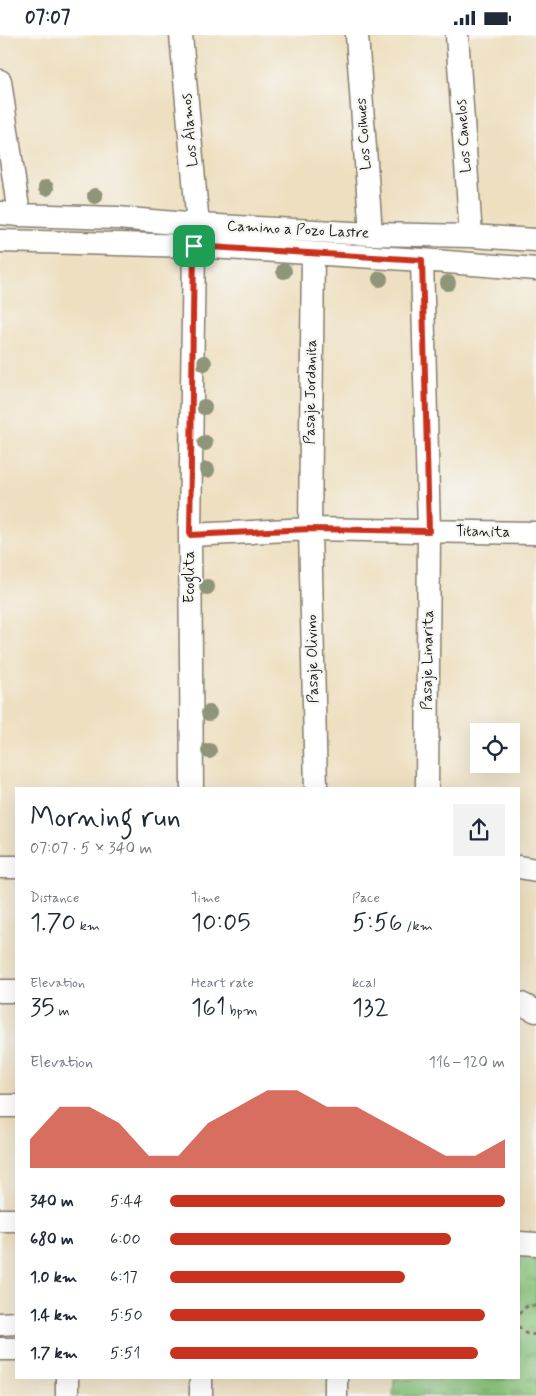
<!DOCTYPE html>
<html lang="en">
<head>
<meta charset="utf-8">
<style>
  :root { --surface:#fff; --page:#f2f2f3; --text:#1f2937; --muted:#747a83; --accent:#c8321e }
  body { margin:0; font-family:Mynerve,sans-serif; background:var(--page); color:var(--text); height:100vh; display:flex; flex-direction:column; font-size:19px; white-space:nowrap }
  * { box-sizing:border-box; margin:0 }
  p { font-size:16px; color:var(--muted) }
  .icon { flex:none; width:28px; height:28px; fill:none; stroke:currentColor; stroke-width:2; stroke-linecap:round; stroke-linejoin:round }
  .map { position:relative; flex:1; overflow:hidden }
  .sheet { position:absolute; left:15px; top:752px; width:505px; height:592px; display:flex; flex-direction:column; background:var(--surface); border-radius:0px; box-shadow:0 5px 20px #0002 }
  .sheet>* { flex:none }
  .tools { position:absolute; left:470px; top:688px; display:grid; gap:10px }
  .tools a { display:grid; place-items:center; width:50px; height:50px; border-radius:0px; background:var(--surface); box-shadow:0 5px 20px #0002; font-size:25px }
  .pin { position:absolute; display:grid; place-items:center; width:42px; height:42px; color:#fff; margin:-21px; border-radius:10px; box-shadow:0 2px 8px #0006 }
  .round { display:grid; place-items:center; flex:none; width:52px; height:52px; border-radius:0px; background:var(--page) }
  .summary { display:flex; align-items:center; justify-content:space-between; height:85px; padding:0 15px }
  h1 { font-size:28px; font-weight:600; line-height:38px }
  .stats { display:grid; grid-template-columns:repeat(3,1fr); gap:8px; height:85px; padding:5px 15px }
  .stats div { display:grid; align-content:center }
  .stats b { font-size:25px; font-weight:600 }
  .stats small { font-size:14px; font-weight:400 }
  .stats p { font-size:14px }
  .chart { height:140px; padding:10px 15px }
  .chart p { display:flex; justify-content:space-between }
  .chart svg { width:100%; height:90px; margin-top:5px; fill:var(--accent); opacity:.7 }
  ul { padding:0 15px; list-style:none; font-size:16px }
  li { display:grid; grid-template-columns:80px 60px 1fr; align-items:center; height:38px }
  li i { height:12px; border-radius:6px; background:var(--accent) }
  .status { display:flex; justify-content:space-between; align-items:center; height:35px; padding:0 25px; background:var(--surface); direction:ltr }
  .status svg { height:14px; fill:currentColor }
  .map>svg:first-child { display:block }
</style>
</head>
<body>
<div class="status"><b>07:07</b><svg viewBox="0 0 49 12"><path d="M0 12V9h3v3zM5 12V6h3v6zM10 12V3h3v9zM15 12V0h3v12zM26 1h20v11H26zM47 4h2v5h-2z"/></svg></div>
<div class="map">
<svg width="536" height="1361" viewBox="0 0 536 1361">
  <defs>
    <pattern id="grass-tufts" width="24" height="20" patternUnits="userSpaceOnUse" patternTransform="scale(1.25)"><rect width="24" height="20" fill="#89c67c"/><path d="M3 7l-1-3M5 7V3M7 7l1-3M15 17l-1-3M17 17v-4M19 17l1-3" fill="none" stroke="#6fa065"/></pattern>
  </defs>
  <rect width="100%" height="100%" fill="#f6f6f2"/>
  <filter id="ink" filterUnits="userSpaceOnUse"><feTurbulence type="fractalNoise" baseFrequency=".02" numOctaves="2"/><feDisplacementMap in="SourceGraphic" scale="10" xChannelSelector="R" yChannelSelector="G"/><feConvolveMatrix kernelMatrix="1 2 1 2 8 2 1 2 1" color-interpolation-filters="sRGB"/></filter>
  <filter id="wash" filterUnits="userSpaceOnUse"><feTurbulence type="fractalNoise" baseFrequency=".0096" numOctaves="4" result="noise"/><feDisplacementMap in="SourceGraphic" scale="20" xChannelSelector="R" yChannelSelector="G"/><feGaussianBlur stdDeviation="1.12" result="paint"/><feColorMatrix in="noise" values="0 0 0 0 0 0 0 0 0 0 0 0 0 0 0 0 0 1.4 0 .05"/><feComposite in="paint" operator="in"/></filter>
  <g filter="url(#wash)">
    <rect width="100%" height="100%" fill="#eedfc0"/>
    <path fill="url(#grass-tufts)" stroke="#52714c" d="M519,1219H536V1361H393L394,1344H519Z"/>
  </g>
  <g filter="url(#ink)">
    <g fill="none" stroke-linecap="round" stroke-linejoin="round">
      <g stroke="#857e6e" stroke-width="25">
        <path id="minor" d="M181,0L198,190
          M357,0L371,199
          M457,0L471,201
          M0,46L19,180
          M0,178L19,180L117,183L198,190L371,199L471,201L536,205
          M0,206L194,211L422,225L536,234
          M313,219L310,494L316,754
          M422,225L429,496L427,754
          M190,500L310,494L536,498
          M192,754L190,500L194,211
          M0,832H16
          M519,832L536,835
          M0,956H16
          M519,968L536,976
          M0,1071H16
          M0,1185H16
          M519,1208L536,1209
          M0,1289L16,1288
          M0,1314H16
          M67,1344V1361
          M201,1344V1361
          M336,1361V1344"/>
      </g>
      <path stroke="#857e6e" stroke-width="3" stroke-dasharray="4 4" stroke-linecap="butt" d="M519,1279C523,1273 528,1269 536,1271
        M519,1291C522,1298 529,1301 536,1299"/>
      <use href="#minor" stroke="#fff" stroke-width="22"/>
    </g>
    <g fill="#8f9578">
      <circle cx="46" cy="153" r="8"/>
      <circle cx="95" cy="161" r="8"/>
      <circle cx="284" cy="236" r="8"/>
      <circle cx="380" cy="244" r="8"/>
      <circle cx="448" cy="248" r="8"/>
      <circle cx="204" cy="328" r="8"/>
      <circle cx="204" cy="372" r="8"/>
      <circle cx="205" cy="408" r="8"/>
      <circle cx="207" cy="435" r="8"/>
      <circle cx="207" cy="552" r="8"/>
      <circle cx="209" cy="678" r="8"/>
      <circle cx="209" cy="716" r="8"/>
    </g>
  </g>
  <g fill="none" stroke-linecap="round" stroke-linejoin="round" filter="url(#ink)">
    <g stroke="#fff" stroke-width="10">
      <path id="route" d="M194,211L422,225L429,496L310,494L190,500Z"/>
    </g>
    <use href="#route" stroke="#c8321e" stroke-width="6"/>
  </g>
  <g text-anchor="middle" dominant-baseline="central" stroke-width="4.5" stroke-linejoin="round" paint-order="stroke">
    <g font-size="15" fill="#1c1c1c" stroke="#f6f6f2">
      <text transform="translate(190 95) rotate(-95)">Los Álamos</text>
      <text transform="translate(364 99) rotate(-94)">Los Coihues</text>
      <text transform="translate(464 101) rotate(-94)">Los Canelos</text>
      <text transform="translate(298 195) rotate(3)">Camino a Pozo Lastre</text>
      <text transform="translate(311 357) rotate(-89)">Pasaje Jordanita</text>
      <text transform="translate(483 497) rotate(1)">Titanita</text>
      <text transform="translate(190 542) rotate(-90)">Ecoglita</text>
      <text transform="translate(313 624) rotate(-91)">Pasaje Olivino</text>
      <text transform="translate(428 625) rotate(-89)">Pasaje Linarita</text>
    </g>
  </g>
</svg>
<div class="tools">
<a><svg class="icon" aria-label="locate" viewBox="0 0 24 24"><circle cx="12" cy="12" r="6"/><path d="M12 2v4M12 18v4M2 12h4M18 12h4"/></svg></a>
</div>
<div class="pin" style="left:194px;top:211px;background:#1e9e55"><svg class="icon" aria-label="arrive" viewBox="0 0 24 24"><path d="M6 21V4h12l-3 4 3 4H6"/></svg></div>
<section class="sheet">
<div class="summary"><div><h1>Morning run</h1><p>07:07 · 5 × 340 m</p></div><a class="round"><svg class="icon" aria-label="share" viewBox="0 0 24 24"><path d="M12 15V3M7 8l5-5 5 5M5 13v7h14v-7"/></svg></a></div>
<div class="stats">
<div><p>Distance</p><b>1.70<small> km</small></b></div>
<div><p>Time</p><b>10:05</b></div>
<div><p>Pace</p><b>5:56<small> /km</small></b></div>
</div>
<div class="stats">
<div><p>Elevation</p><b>35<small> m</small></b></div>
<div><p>Heart rate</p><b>161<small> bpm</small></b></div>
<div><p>kcal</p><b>132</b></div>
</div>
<div class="chart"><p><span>Elevation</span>116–120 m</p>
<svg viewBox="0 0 160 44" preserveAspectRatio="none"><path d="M0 44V30L10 14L20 14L30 22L40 38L50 38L60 22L70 14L80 6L90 6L100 14L110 14L120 22L130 30L140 38L150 38L160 30V44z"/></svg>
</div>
<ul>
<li><b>340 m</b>5:44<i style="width:100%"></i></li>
<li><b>680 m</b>6:00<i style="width:84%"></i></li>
<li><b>1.0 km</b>6:17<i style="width:70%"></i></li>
<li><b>1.4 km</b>5:50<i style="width:94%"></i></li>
<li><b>1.7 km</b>5:51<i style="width:92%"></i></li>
</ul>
</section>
</div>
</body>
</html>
